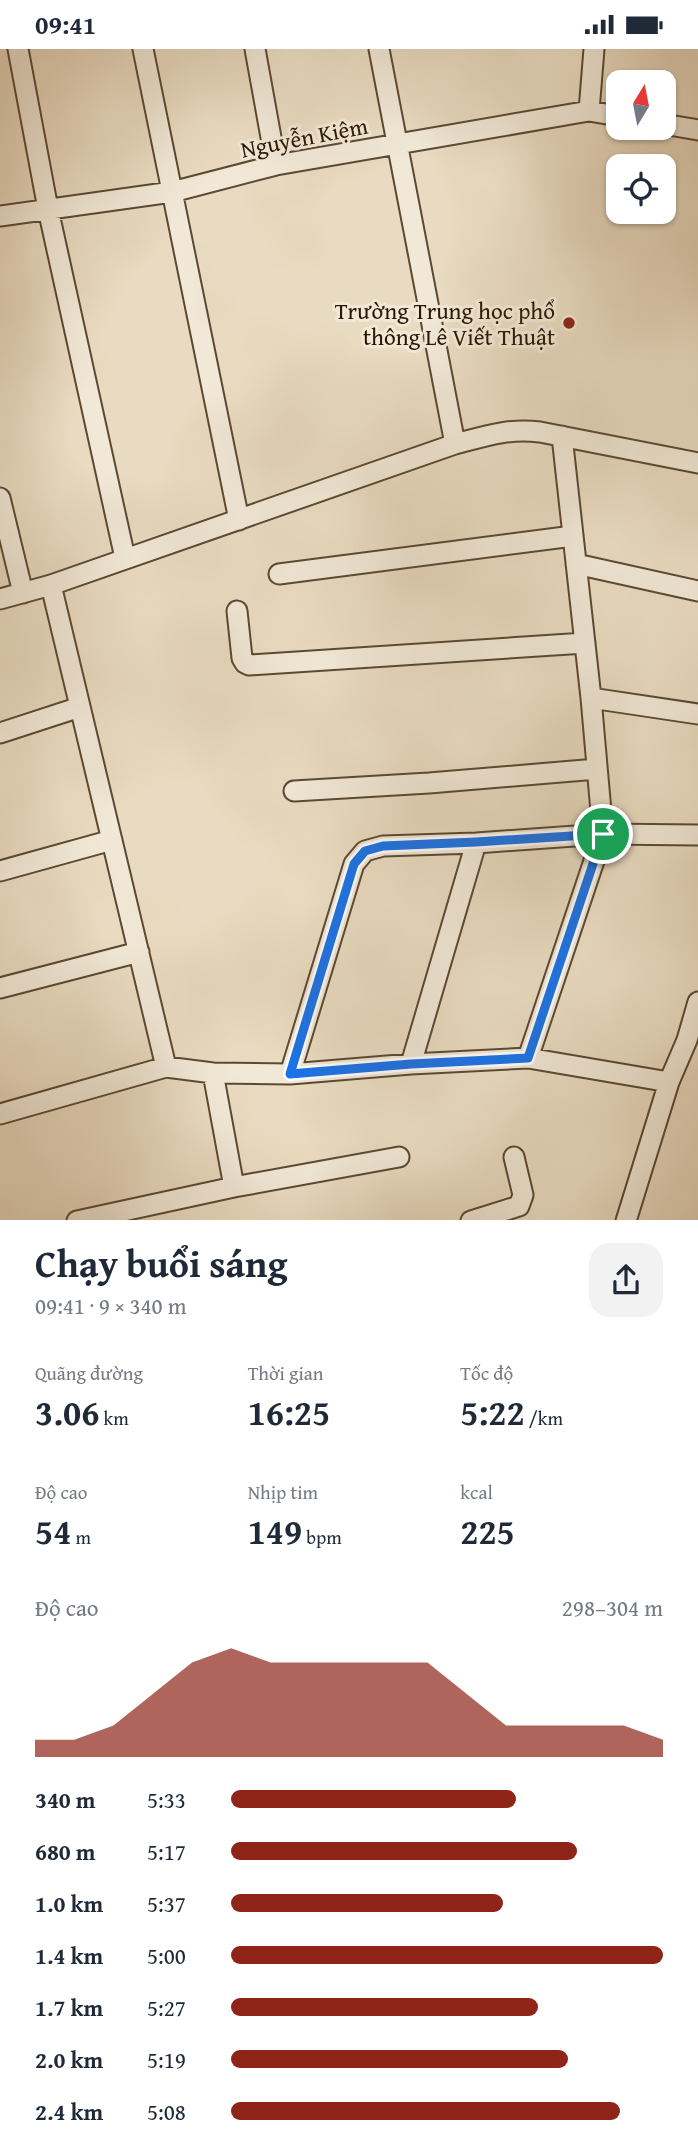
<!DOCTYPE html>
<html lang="vi">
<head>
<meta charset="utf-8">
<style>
  :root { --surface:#fff; --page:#f2f2f3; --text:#1f2937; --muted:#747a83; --accent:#8f2418 }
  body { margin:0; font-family:"Gentium Book Plus",serif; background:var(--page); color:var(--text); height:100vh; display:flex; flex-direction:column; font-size:26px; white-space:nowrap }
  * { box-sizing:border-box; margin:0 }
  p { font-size:23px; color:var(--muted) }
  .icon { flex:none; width:38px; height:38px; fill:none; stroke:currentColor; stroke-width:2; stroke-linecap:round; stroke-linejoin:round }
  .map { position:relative; height:1171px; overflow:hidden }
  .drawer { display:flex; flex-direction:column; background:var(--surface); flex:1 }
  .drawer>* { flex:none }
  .needle { width:46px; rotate:10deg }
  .buttons { position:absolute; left:606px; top:21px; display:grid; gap:14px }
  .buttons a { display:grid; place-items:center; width:70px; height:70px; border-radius:14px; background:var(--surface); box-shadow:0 2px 5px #0004; font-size:35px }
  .pin { position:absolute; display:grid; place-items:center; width:60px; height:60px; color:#fff; margin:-30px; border:4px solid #fff; border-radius:50%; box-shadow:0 2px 7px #0007 }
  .round { display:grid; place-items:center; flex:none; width:74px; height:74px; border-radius:21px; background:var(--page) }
  .head { display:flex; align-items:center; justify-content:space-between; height:119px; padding:0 35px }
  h1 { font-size:38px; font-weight:600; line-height:52px }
  .figures { display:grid; grid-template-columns:repeat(3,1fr); gap:10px; height:119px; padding:7px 35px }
  .figures div { display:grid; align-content:center }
  .figures b { font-size:35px; font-weight:600 }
  .figures small { font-size:19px; font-weight:400 }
  .figures p { font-size:19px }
  .chart { height:196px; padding:14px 35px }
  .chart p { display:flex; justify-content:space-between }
  .chart svg { width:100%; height:126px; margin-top:7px; fill:var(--accent); opacity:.7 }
  ul { padding:0 35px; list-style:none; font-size:23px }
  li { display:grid; grid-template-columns:112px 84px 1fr; align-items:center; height:52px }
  li i { height:18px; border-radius:9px; background:var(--accent) }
  .status { display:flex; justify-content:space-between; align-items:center; height:49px; padding:0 35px; background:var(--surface); direction:ltr }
  .status svg { height:19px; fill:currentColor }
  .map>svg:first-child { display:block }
</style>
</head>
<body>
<div class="status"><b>09:41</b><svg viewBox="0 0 49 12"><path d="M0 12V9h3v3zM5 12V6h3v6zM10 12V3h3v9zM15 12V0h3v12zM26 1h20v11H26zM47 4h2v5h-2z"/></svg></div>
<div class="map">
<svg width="698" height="1172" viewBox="0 0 698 1172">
  <rect width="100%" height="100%" fill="#e9dbc1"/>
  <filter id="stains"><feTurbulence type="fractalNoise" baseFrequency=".00286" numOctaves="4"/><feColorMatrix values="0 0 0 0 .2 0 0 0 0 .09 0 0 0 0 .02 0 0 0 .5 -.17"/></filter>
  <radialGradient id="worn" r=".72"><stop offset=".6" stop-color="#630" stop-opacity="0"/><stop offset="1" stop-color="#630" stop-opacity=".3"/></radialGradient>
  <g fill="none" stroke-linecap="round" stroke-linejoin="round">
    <g stroke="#5b4932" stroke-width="23">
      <path id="minor" d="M18,0L48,160L125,509
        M143,0L239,471
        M255,0L276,116
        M379,0L455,395
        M589,62L594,0
        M663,75L698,81
        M0,167L172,143L276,116L589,62L618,67
        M0,449L23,544
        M576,515L698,542
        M279,525L573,487
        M51,536L166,1018
        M0,550L51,536L455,395C486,387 508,379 540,383L698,414
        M237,562L242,609L245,614L249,616L585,594
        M591,649L698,665
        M0,684L80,658
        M294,742L429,734L597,720
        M0,822L112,791
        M0,939L139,903
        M528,1009L603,785L591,649L562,387
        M411,1015L476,794
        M290,1025L354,815L365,802L383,797L476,794L603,785L698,786
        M0,1065L166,1018L213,1024L290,1025L411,1015L528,1009L669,1033
        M234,1138L399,1108
        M77,1172L234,1138L213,1024
        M471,1172L519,1157L523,1146L514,1108
        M626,1172L669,1033L687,991L698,953"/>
    </g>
    <use href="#minor" stroke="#f1e8d7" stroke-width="19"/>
  </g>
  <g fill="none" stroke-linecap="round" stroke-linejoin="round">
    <g stroke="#fff" stroke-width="14">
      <path id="route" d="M603,785L528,1009L411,1015L290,1025L354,815L365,802L383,797L476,793Z"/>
    </g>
    <use href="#route" stroke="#1a73e8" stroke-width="9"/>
  </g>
  <circle fill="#8f2418" stroke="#f1e8d7" stroke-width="2.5" cx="569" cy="274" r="7"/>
  <g text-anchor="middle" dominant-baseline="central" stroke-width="6" stroke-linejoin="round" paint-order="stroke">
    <g font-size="23" fill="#2c1802" stroke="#f1e8d7">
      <text transform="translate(304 88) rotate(-11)">Nguyễn Kiệm</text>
    </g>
    <g font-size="23" fill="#2c1802" stroke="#f1e8d7" text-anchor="end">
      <text x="555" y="261">Trường Trung học phổ<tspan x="555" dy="26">thông Lê Viết Thuật</tspan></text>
    </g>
  </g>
  <rect width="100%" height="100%" filter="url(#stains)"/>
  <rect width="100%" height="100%" fill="url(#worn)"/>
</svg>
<div class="buttons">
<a><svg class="needle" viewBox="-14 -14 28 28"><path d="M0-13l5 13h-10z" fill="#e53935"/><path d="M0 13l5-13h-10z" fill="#747a83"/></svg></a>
<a><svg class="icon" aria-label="locate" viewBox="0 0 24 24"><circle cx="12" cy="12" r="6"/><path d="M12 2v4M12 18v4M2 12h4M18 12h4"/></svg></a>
</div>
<div class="pin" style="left:603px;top:785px;background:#1e9e55"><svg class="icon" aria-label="arrive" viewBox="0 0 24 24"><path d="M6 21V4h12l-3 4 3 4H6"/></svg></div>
</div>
<section class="drawer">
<div class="head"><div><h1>Chạy buổi sáng</h1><p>09:41 · 9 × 340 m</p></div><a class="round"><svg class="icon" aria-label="share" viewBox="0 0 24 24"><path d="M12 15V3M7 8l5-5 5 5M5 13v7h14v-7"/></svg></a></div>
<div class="figures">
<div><p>Quãng đường</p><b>3.06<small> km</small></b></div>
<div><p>Thời gian</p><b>16:25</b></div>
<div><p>Tốc độ</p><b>5:22<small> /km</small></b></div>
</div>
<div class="figures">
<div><p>Độ cao</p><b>54<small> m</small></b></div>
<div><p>Nhịp tim</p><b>149<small> bpm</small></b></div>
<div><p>kcal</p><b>225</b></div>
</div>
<div class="chart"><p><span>Độ cao</span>298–304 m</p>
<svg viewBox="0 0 160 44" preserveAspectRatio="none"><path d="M0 44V38L10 38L20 33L30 22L40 11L50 6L60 11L70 11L80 11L90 11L100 11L110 22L120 33L130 33L140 33L150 33L160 38V44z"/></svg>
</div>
<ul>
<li><b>340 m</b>5:33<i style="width:66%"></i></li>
<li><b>680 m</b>5:17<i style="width:80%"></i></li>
<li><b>1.0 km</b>5:37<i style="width:63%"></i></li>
<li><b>1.4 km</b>5:00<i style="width:100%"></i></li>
<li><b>1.7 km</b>5:27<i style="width:71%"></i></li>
<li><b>2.0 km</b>5:19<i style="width:78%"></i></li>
<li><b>2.4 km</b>5:08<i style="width:90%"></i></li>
</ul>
</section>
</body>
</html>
